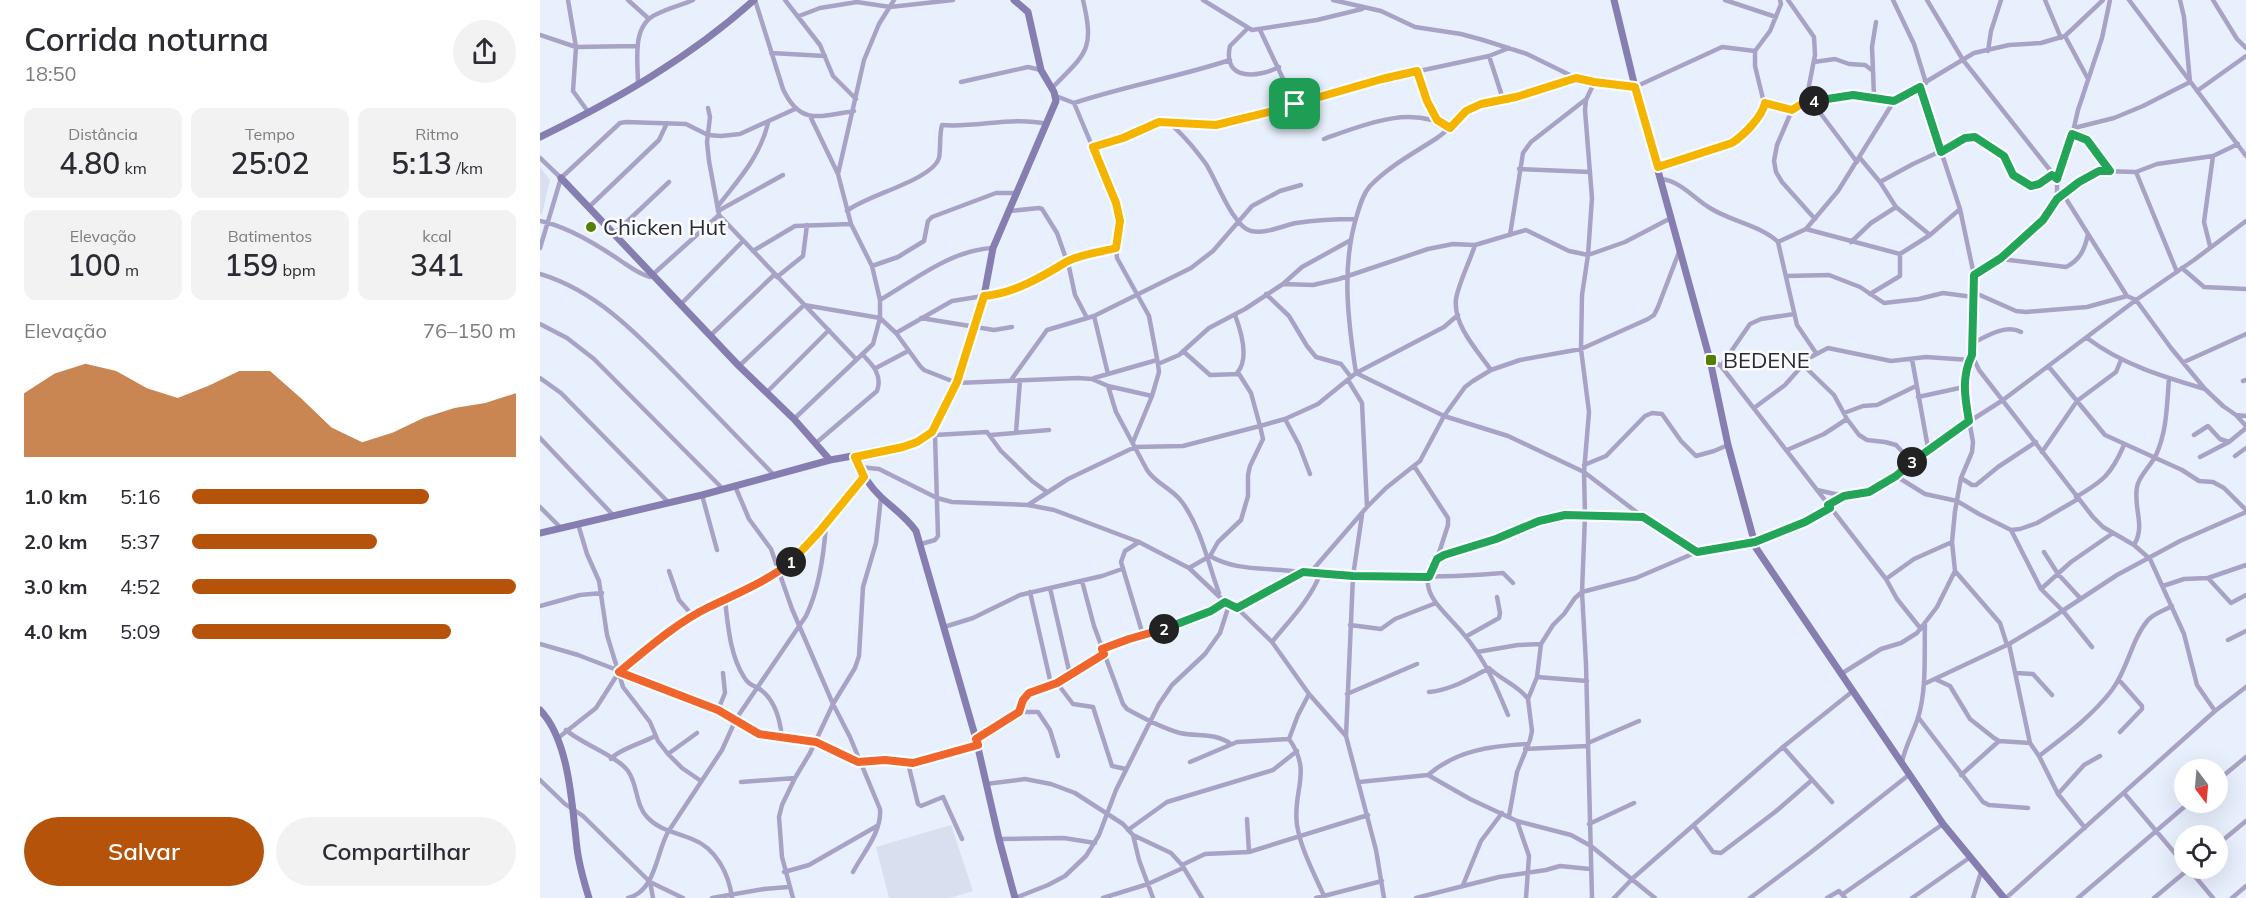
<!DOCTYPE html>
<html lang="pt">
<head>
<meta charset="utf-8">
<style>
  :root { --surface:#fff; --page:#f2f2f3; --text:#2b2b33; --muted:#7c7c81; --accent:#b45309 }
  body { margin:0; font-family:Mulish,sans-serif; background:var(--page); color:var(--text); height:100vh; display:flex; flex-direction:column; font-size:22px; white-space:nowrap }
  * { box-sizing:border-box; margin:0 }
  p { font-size:20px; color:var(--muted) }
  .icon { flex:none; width:33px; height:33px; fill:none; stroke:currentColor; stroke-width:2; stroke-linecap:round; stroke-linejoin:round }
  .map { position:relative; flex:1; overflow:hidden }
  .drawer { display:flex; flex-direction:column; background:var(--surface); width:540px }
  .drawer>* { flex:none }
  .needle { width:39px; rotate:164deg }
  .controls { position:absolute; left:1634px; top:759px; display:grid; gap:12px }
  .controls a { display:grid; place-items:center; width:54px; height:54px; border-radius:50%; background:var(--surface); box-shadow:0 6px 24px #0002; font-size:30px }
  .pin { position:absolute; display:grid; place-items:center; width:51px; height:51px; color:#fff; margin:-26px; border-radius:12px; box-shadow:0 3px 9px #0006 }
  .km { position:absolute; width:30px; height:30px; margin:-15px; border-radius:50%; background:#222; color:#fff; font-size:16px; line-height:30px; text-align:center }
  .round { display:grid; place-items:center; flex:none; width:63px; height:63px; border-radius:32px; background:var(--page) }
  .summary { display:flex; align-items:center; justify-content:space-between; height:102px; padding:0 24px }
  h1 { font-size:33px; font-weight:600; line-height:45px }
  .stats { display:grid; grid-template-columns:repeat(3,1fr); gap:9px; height:102px; padding:6px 24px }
  .stats div { display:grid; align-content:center; border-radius:12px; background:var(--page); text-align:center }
  .stats b { font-size:30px; font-weight:600 }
  .stats small { font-size:16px; font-weight:400 }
  .stats p { font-size:16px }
  .chart { height:168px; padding:12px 24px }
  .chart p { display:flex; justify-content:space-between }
  .chart svg { width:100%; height:108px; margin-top:6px; fill:var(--accent); opacity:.7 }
  .primary-button { display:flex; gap:12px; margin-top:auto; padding:12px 24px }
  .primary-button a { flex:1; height:69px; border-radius:36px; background:var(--accent); color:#fff; font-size:24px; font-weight:600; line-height:69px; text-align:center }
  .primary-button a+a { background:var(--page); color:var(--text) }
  ul { padding:0 24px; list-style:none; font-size:20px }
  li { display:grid; grid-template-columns:96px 72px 1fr; align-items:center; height:45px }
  li i { height:15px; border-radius:8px; background:var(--accent) }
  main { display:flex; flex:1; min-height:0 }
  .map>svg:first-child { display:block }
</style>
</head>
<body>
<main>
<section class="drawer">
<div class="summary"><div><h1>Corrida noturna</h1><p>18:50</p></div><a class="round"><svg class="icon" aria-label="share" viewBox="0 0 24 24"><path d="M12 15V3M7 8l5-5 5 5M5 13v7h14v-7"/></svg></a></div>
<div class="stats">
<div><p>Distância</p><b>4.80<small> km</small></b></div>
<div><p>Tempo</p><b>25:02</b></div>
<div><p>Ritmo</p><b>5:13<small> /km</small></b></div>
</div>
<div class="stats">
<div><p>Elevação</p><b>100<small> m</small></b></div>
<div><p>Batimentos</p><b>159<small> bpm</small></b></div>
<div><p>kcal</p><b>341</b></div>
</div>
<div class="chart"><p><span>Elevação</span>76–150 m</p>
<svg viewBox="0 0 160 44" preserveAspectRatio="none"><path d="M0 44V18L10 10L20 6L30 9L40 16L50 20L60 15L70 9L80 9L90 20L100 32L110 38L120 34L130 28L140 24L150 22L160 18V44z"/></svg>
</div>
<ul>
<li><b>1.0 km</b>5:16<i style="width:73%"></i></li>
<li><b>2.0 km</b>5:37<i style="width:57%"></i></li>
<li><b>3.0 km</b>4:52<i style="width:100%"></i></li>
<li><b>4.0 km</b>5:09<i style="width:80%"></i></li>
</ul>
<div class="primary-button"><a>Salvar</a><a>Compartilhar</a></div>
</section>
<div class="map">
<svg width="1706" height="898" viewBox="0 0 1706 898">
  <rect width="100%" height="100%" fill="#e9f0fd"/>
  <path fill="#d8dfef" d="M0,167L10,180L2,214H0Z
    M411,825L433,891L410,898H349L336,847Z"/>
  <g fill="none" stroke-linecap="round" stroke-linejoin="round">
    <path stroke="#a8a3c6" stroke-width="4.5" d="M28,0L36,47L33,91L49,113
      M88,0L109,19
      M215,0L243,89C260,126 280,116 314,111
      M245,0L280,45L293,76L316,99
      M663,0L712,30L777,20L822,9
      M793,0L841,11L875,27L921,34L943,40L987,54L1036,78L1054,83L1095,87L1182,47L1215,51
      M1185,0L1236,17
      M1248,0L1274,37L1275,55L1266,101
      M1353,0L1374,44L1386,83
      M1387,0L1423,60L1517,179
      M1505,0L1521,38
      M1589,0L1706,156
      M1673,0L1697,39L1706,48
      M259,16L280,8L317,2L350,7L413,0
      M707,29L690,46C682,81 718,78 739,67
      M720,30L755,104
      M0,35L36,47L98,46
      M1525,36L1548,79
      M1448,51L1451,31L1461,0
      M231,53L285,56
      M949,56L963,99
      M1274,62L1295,59L1309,64L1325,65L1333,71L1334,97
      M877,71L887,101L897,120
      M1333,71L1332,47L1336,22
      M421,82L488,67L501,70
      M98,84C98,61 91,25 117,14C129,8 142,5 153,0
      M1380,87L1420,209L1434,275
      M512,88C546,53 555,51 543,0
      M1657,91L1706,56
      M516,96L534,103L576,203L580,221L576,248L577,258L609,316L618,364L619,372L612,396L593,442
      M1272,102L1317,162
      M534,103C585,86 638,77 690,60
      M1225,103L1252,110
      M168,108L170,117L167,142L169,161L179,215L316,359
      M629,123C643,134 655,149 666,164C676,179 693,227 711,231C726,234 742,226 756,223C776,220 796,219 816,219
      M1534,128L1574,118L1603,106L1650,82L1644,17L1640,0
      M1532,134L1547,140L1570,171
      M784,139C823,125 871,104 910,128
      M553,147L583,138L619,122L676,125L733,111L842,79L949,56L969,48
      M0,158L21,178
      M1320,158L1340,182L1356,207L1390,235
      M1118,167L1192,143L1198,139L1225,107L1215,66V51L1230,31L1241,4L1240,0
      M979,169L1050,172
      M1596,172L1637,272
      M298,174L324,60L339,24L354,0
      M1121,179C1141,181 1153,198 1170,208C1190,221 1222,226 1238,242L1257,325L1276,353
      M1340,182L1373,164L1431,137H1435L1464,156L1473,175L1491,186L1499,184L1513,175
      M1523,194L1587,296
      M1517,199L1539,182L1559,171L1596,172L1617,164L1673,156L1698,144
      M178,206C198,180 220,157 228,123
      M49,207L119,140L127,123
      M178,211L243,175
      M307,211C324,196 393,180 399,158C401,148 399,136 402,125C437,128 472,116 507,124
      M470,211L499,208L502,209L517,233L529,267L535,295L547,318
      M1275,219L1242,182L1236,172L1234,161L1237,145L1252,110L1266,101L1313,95L1354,101
      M0,221C26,226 59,246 81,261C90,267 99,274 110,277L179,215
      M1266,229L1360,254L1390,235L1420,209
      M74,234L129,182
      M970,235L983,153L991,142L1045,100
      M1238,242L1266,229L1298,191L1354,101L1434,53L1469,45L1501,43L1525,36L1563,0
      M1311,242L1331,223L1356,207
      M935,245C930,261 919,282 916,299C913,325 937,350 951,370
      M1670,246L1664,222L1673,156
      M0,248L21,178L80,123L86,122L146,124L168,135L181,136L200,134L255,109
      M213,251L255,226L311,224
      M1461,259L1526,267C1540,260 1545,249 1548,234
      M332,266L358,257L384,241L388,221L392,217L456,193H476
      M1642,268L1664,287L1706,289
      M0,274C60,292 103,340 145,383C175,414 205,445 235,476
      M1247,276L1289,275L1320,287L1344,303L1379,299L1403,293L1433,297
      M237,277L263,256L267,225
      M743,284L773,285L799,279L888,249L913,244L935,245L986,230L1029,251L1048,255L1085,242L1131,218
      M1433,292L1476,311L1486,312L1547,307L1587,296L1596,300L1631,348L1665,389L1683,406L1696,415L1706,426
      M726,294L749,316L767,346L776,357L801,364L811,377
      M1330,294L1360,276V254
      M340,300C376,279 411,250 453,248
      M141,304L202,242
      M695,315C701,331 710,359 697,373
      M554,316L568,374
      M381,318L454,330L472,327
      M0,324L27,338L54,359L183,489
      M356,333L412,301L462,293L512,272L527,262L576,248
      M171,335L234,275
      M1547,338C1583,365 1624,377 1665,389
      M1433,343C1447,336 1466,324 1481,332
      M1432,355L1439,370L1553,517L1563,527L1594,545L1610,559L1644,634L1657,685L1675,711
      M1372,359L1388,448
      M1171,360L1181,366L1346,579L1357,599L1381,629
      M1644,362L1706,334
      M618,364L639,355L669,328L705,309L743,284L762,267L811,240
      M1262,364L1294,395L1307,419L1319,435L1327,440L1345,442L1356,445L1372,462
      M199,366L264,305L340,318L356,333L380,366L384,370L417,383L538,378L552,379L568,386L612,396
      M1181,366L1210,324L1221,319L1254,314
      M1509,367L1565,435L1642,470L1659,481L1673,482L1684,488L1706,510
      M336,368L368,351
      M816,373C808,321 801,266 817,215C820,205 823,194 830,186C849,166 874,153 897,138C912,128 922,112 939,104C951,100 963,99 975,97C996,92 1016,85 1036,78
      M816,373L904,416L968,436L1044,472L1103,517L1157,552
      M0,378L21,393L129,503
      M554,378L617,360
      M471,380L507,330L554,316L651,268L673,251L712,206L740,191L761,185
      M808,380L822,403L827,507
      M1703,381L1706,380
      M568,386L576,412L607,470C616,484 632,488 642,502C661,528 668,563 679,593
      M226,393L289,330
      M1378,397L1424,387
      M1214,408L1245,385L1269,358L1288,348L1351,361L1386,357L1430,360
      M1304,413L1323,406L1337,405L1376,386
      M1696,415L1706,416
      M254,419L333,344L340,318V300L332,266L311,224L298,174L271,118
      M745,419L759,445L770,474
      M392,432L395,435L447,432L461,451L492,481L507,492
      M476,432L480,380
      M451,435L509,430
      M1654,435L1668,426L1680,439L1689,442
      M0,438L74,516
      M276,443L337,391C343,375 332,364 322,354
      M1247,450L1284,434L1307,419
      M1502,452L1537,401L1576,372L1581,360
      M1695,456L1706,448
      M1660,457L1689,442L1706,428
      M1044,465L1066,456L1105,416L1112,413L1122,414L1141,441L1156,456L1174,451L1188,445
      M874,466L908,518V525L897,559
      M319,467L339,469L397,498L412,502L488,505L514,510L599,542L649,568L685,602L697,608L732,642L769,694L806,736L836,850L844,898
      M1356,476L1385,494L1417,501L1439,514L1471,530L1480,529L1497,523L1538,499
      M1421,478L1432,485H1436L1458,467L1496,442
      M195,486L209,519L231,549L252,609L293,704L310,737L340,809C342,832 323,853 313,872
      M1277,490L1304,496L1320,495L1329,492L1346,483L1388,448L1463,400L1596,300L1654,260L1706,221
      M162,495L177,550
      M1536,497C1563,481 1571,475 1584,445
      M488,505L528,479L595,447L643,446L720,426L711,393L699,374L670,375L643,351
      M1288,505L1304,496
      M0,507L21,528
      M38,524L47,554L59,581L67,635L83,687L110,722L118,741L128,754L142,768L161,781
      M1471,530L1501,589L1523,611L1552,647
      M599,542L585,551L581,562L603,635
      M381,544L395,540L398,536L395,435
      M1594,545C1606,525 1593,509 1597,487C1599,475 1611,466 1616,455C1627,431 1627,404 1629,378
      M1504,552L1518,574L1541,599
      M670,556C692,569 717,568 741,570C815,578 889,579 963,573L973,583
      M649,568L670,556L678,542L701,520L708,496V475L710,466L723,439L720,426L745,419L778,404L816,373L904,327L918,315
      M129,571L139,600L153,616
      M1415,571L1460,623L1467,645
      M770,573L827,507L846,488L880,461L904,416L925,387L933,381L951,370L980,360L1041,349L1108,319L1114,315L1118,307L1139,252
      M1668,578L1691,603L1706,595
      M1346,579L1374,559L1412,542
      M542,581L554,626L583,704L587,709C603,718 622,728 640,733C658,737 674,732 691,744
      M1623,586L1644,579L1668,578L1706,565
      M510,588L530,675
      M1501,589L1531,562L1573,533
      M490,592L511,684
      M185,600C188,626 190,655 204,677C208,684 212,685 218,688C235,698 240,719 242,737
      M0,606L40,595L62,593
      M697,608L763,572
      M810,625L841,629L855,619L896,603
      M404,627L433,618L480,595L562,576L582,569
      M927,636L959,618L960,613L957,597
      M1688,640L1706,631
      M732,642C748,622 771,599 780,574
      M0,644L38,655L155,700L196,719L219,734L276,742L318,762L345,760L373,763L438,745
      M1469,644L1490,743L1499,756L1518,794L1545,828
      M562,649C603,631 647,626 685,602
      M937,652L978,645L1001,644
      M1476,673L1493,674L1512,695
      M1301,674L1341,649L1361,643L1377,633L1397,607L1415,571L1412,542L1415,511L1421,478L1432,452L1433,442L1426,404L1424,382L1428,364L1432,355L1434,275L1461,259L1503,220L1517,199V179L1529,149L1538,110L1562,38L1570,0
      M997,677L1047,681
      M1395,679L1410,686L1430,719L1454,738L1459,741L1490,743
      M1579,680L1602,706V709L1580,732
      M517,683L533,704L553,707L572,766L586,769
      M1384,684L1469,644L1504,623L1577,575L1640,541L1706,512
      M889,692C911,690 929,679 949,668C961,680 978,685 988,699
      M769,694L758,715L749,739C773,772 752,791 757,825C761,850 774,873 784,896
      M807,694L877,664
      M178,710L185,693L183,673
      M479,712H498L510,730L518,756
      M968,715C952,676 941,651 911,620C902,610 890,599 888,585C887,576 893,567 897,559L956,539L999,521L1025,515L1103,517
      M1378,717L1443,802L1449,805L1488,808
      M26,730C42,744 77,756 88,771C98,785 95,804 107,817C120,831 136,832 152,839C176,848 189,874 192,898
      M806,736L813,576L822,515
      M18,738L56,708L79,672L122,638L169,607L205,591L251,562L279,532L324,477
      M436,739L479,712L483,700L489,693L517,683L564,654
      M1048,743L1099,721
      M1243,747L1292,802
      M985,749L1047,746
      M128,754L157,733
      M1499,756C1525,736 1552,716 1572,690C1588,669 1591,640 1608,620C1613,614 1625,610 1632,606
      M71,759C77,750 103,743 115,736
      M650,762L697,742L749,739
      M1362,762C1365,747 1373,733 1378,718C1387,688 1384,655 1385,625
      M368,763L378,804L381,806L403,797L422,839
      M888,775C917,750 951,746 988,744
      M1421,775L1459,741
      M0,780L25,804L43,816L110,882L113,898
      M1677,781L1706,757
      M201,782L255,778
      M819,782L888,775L930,799L977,821L1031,835L1051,846L1115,898
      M446,784L485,779L511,784L535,793L583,824L593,835L631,853L642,865L662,898
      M1584,793L1644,864
      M1518,794L1544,765L1560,756
      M969,816L977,772L990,740L992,731L988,699L997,677L1001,644L1013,625L1024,614L1035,598L1042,592L1096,578L1157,552L1215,542L1265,522L1290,508
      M707,819L709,852
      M977,821L989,856L986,898
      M1049,824L1094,803
      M1154,826L1173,852L1181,853L1235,812L1272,780
      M588,830L627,802L733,770L757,751
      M593,835L599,860L613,898
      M459,839L524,838L555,843
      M1677,845L1706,821
      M642,865L665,854L709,852L828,815
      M1648,868L1673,898
      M244,872L269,865L337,826
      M110,882L143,898
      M923,885L941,841L962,813
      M1303,894L1403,824
      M88,898C116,891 116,853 128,832L182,750L196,719L266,616C279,589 284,554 286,524
      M172,898L224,889L248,887
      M253,898L242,857L239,817L242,805L255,778L270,753L293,704L315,668L319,656L323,587L336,543L341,497
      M475,898L508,885L525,876L546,856L559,835L576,790L619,704L632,685L665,654L680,633L689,605
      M563,898L608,884L643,868
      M776,898L842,881
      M876,898L959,877L1006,870L1020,866L1050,869
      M1052,898L1046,664L1042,592L1045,516L1044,472L1049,412L1041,349L1042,295L1048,255L1052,198L1045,110L1046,100L1054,83
      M1074,898L1093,878L1243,747L1313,691
      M1210,898L1270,853L1370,774
      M1287,898L1299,891L1305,898
      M1372,898L1429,858
      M1433,898L1441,872
      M1466,898L1675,711L1706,687
      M1538,898L1650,802
      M1614,898L1650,868
      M1692,898L1706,886"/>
    <path stroke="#867eb0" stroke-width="7" d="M1074,0L1095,87L1170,360L1188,445L1216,548L1403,824L1464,898
      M0,137C76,100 151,57 214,0
      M21,178L199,366L254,419L290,460
      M315,457C321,472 329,486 341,497C354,509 366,517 376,531L436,739L459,839L475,898
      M0,533L162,495L290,460L363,447L389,435L399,421L417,383L444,296L453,248L516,101L514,92L501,70L488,12L474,0
      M0,710C30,741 32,807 37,848C39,865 44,882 49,898"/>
  </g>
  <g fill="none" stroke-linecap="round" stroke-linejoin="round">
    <g stroke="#fff" stroke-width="12">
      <path id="split-1" d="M251,562L279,532L324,477L315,457L363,447L377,442L392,432L417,382L444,296C472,294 502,277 526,262C540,254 561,252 576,248L580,221L576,203L553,147L583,138L619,122L676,125L733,111L755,104"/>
    </g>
    <g stroke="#fff" stroke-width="12">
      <path id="split-2" d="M251,562C226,582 198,593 169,607C136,623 107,649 79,672L178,710L219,734L276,742L318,762L345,760L373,763L438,745L436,739L479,712L483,700L489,693L517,683L564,654L562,649L589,639L624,629"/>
    </g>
    <g stroke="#fff" stroke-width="12">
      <path id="split-3" d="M624,629L671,611L685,602L697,608L763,572L813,576L889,577L897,559L904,555L956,539L999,521L1025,515L1103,517L1157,552L1215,542L1265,522L1290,508L1288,505L1304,496L1329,492L1356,476L1372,462"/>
    </g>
    <g stroke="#fff" stroke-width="12">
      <path id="split-4" d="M1274,101L1313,95L1354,101L1380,87L1401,152L1425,138L1435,137L1464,156L1473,175L1491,186L1499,184L1512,175L1517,179L1532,134L1547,140L1570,171H1559L1539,182L1517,199L1503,220L1461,258L1434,275L1432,355C1421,377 1425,398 1429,421L1372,462"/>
    </g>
    <g stroke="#fff" stroke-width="12">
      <path id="split-5" d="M755,104L842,79L877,71L887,101L897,120L910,128L926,111L941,104L976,97L1036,78L1054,82L1095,87L1118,167L1192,143C1204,135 1222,117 1225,103L1252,110L1266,101H1274"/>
    </g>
    <use href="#split-1" stroke="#f5b400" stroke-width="8"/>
    <use href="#split-2" stroke="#f0652b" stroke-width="8"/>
    <use href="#split-3" stroke="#22a559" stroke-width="8"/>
    <use href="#split-4" stroke="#22a559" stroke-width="8"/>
    <use href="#split-5" stroke="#f5b400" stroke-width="8"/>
  </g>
  <g fill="#537f04" stroke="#fdfdfd" stroke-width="2">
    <circle cx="51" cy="227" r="6"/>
    <rect x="1165" y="354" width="12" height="12" rx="3"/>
  </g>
  <g text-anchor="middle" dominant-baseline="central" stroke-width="5" stroke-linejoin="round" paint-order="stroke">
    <g font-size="22" fill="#252b38" stroke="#fdfdfd" text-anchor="start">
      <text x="63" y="227">Chicken Hut</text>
      <text x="1183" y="360">BEDENE</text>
    </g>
  </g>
</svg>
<div class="controls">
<a><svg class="needle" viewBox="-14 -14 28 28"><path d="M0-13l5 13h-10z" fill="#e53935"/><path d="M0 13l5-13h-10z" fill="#7c7c81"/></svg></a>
<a><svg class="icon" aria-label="locate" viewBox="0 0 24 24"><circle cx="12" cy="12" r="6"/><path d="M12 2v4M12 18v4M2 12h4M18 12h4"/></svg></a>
</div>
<div class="pin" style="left:755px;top:104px;background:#1e9e55"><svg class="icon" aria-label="arrive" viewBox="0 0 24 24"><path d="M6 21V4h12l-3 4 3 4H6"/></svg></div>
<b class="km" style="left:251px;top:562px">1</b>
<b class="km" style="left:624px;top:629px">2</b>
<b class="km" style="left:1372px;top:462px">3</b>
<b class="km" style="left:1274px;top:101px">4</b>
</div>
</main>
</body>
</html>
